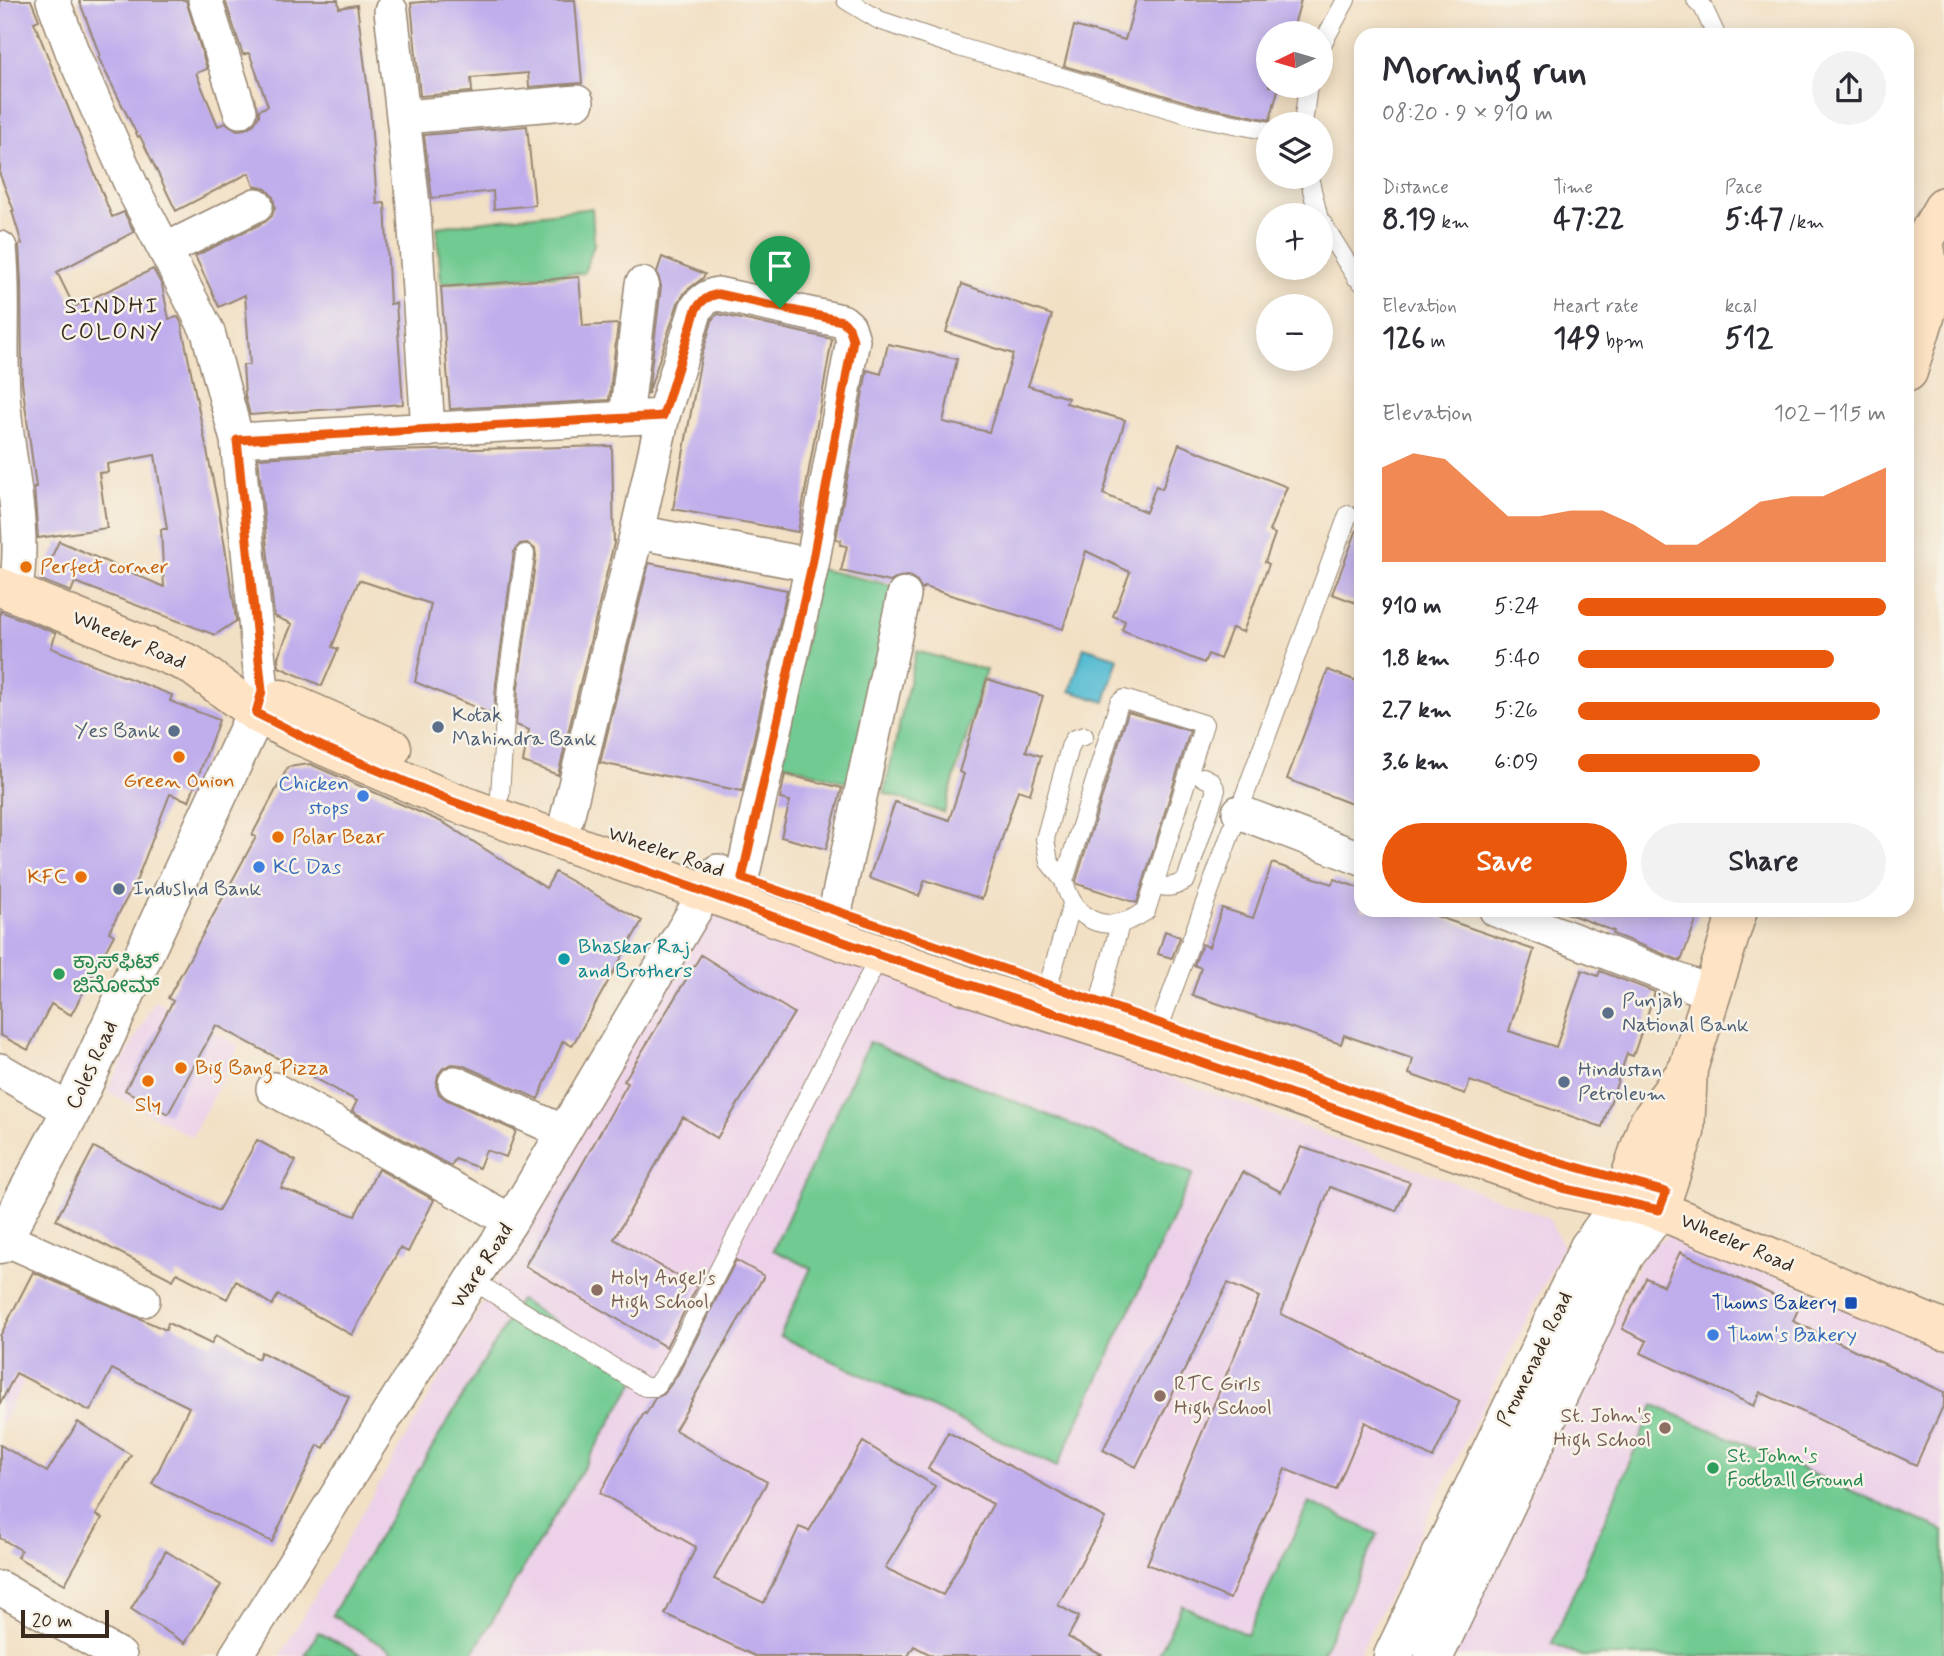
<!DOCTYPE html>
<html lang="en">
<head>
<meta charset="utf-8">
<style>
  :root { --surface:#fff; --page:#f2f2f3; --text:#2b2b33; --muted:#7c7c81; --accent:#ea580c }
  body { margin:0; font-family:Mynerve,"Noto Sans Kannada",sans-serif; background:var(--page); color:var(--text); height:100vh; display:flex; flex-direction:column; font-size:26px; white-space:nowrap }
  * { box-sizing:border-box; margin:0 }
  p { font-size:23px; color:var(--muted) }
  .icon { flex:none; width:38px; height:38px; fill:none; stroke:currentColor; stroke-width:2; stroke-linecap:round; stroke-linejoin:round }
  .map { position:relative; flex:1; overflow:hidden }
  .panel { position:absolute; left:1354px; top:28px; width:560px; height:889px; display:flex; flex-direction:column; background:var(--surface); border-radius:21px; box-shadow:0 4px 18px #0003 }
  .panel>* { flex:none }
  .needle { width:46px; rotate:265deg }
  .controls { position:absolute; left:1256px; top:21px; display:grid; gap:14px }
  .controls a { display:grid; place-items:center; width:77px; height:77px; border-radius:50%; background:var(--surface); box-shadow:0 4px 18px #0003; font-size:35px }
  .scale { position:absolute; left:21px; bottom:18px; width:88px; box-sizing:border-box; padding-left:7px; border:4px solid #3b2a1e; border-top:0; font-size:19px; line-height:24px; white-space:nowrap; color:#3b2a1e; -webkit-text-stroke:5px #f7f3e8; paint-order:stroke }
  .pin { position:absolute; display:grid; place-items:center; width:60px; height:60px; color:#fff; margin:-72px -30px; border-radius:50% 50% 50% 0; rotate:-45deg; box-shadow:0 0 7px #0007 }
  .pin .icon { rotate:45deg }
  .round { display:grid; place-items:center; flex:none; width:74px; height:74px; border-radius:37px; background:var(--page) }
  .summary { display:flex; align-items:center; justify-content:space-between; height:119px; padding:0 28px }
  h1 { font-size:38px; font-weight:700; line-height:52px }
  .figures { display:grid; grid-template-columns:repeat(3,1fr); gap:10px; height:119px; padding:7px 28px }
  .figures div { display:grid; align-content:center }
  .figures b { font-size:30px; font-weight:700 }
  .figures small { font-size:19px; font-weight:400 }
  .figures p { font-size:19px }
  .chart { height:196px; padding:14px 28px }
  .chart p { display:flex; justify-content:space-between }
  .chart svg { width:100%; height:126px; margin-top:7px; fill:var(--accent); opacity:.7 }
  .button { display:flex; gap:14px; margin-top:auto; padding:14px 28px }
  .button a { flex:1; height:80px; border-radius:42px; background:var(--accent); color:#fff; font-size:28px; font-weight:700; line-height:80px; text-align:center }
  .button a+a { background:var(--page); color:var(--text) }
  ul { padding:0 28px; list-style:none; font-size:23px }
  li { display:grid; grid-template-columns:112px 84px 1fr; align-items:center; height:52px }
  li i { height:18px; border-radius:9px; background:var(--accent) }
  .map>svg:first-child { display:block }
</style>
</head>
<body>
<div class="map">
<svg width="1944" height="1656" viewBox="0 0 1944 1656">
  <rect width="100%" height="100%" fill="#f7f3e8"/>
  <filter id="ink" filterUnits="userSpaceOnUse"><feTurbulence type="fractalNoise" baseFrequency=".0143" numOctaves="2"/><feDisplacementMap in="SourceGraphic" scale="14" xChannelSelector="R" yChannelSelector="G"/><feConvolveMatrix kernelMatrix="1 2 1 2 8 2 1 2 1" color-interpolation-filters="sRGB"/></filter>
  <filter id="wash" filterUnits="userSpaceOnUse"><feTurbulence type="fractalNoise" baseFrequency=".00686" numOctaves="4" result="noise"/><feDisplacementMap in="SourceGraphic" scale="28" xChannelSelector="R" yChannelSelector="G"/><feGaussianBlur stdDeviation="1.57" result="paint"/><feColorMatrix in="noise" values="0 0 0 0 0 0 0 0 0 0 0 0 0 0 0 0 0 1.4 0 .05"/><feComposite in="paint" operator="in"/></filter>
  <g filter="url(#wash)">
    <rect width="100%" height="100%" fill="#f2e0c4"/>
    <path fill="#edd1e9" d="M710,908L1548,1217L1563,1247L1358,1656H280Z
      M155,1001L239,1046L192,1137L107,1091Z
      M1674,1233L1944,1345V1656H1449L1646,1249Z
      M0,1369L24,1382L0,1426Z"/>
    <path fill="#71ca91" stroke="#567a58" stroke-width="2" d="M592,208L594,244L584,273L441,284L437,227Z
      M819,569L895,586L851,784L782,763Z
      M916,651L986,670L944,813L884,793Z
      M869,1042L1193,1174L1057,1467L780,1336L811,1268L773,1250Z
      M520,1300L640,1373L471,1656H400L332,1615Z
      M1654,1405L1944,1531V1656H1581L1552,1643Z
      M1309,1502L1378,1534L1321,1656H1158L1182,1605L1247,1635Z
      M318,1632L363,1656H305Z"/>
    <path fill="#54bcd2" stroke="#487378" stroke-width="2" d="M1084,647L1118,658L1105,702L1070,691Z"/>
    <g id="blocks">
      <path fill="#bfadec" d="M0,0H31L39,20L34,22L112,217L124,212L134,232L57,272L74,307L153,269L162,285L169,319L178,317L181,322L219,510L234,604L236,621L215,635L75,582L71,592L41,580L59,541L164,587L161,529H167L155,455L107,464L108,472L99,473L107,528L38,538L34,487H36L22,382L21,283L19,245L22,244L12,211H14L0,175Z
        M79,0H186L207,69L196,73L218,126L226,123L237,130L245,129L254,124L259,116V110L268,106L250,55L248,53L243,55L225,0H338L339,8L357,5L370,106L377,204L385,203L390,304L396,303L403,404L250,415L245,396L243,365H250L245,295L219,307L195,256L265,222L272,216L275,207L273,197L266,189L254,186L249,173L176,211L140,136L138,137L98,57L100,56Z
        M445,0H575L582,83L529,87L528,73L471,78L472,92L420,96L411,3Z
        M1136,0H1301L1292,33H1269V86H1279L1270,120L1197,105L1064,66L1074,26L1125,40Z
        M527,126L535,205L494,209L493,191L432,198L424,135Z
        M662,257L705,274L703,278L686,291L678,303L648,394L661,286L657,272Z
        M579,277L583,326L618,324L609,400L450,409L441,287Z
        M962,284L1052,315L1028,386L1068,398L1066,403L1125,420L1103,494L1146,512L1156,486L1162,489L1179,444L1287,487L1269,531L1275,534L1265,562L1269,564L1243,632L1232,628L1220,659L1208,654L1204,663L1122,630L1125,621L1113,616L1130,572L1086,551L1063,629L924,587L922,589L917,581L909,576L899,577L890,582L841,571L847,546L840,545L841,540L836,539L867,370L881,374L888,344L957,359L943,422L989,432L1013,354L946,332Z
        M718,314L832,339L798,532L673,509L701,358L713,318Z
        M612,446L614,543L558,775L523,762L529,730L516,725L518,687L536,556L535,549L527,543L520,544L514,552L496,684L494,715L415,682L431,604L359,580L332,647L338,649L322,686L279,667L278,657L292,624L274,616L258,458L389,451Z
        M1360,522H1362V605L1332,594Z
        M649,563L787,590L742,791L600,763Z
        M0,611L56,633L51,648L172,695L170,701L219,720L189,801L170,794L137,879L109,932L114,935L71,1015L51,1004L28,1050L0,1035Z
        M1328,670L1362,683V808L1287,779Z
        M987,679L1043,696L1026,751L1041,756L1030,794L1018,790L982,899L925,880L919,896L869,878L895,802L949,820L964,774L959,772Z
        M1128,712L1190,731L1137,903L1077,884L1076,881Z
        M310,764L444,823L546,888L555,872L642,921L572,1046L563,1041L538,1099L462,1065L452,1064L443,1068L438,1075L436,1086L439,1094L447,1100L516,1131L506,1157L486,1150L479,1168L455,1159L451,1166L352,1111L357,1101L216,1025L168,1114L125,1090L173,1001L168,998L256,837L252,835L288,767Z
        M785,774L842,788L826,849L781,837L790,801L780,799Z
        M1272,863L1332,884L1334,879L1362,889V910H1419L1534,950L1509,1031L1556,1047L1582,970L1598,976L1600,971L1655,992L1633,1056L1627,1054L1602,1127L1470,1081L1465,1094L1409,1074L1413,1059L1344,1035L1341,1044L1192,995L1201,968L1194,965L1202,944L1209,947L1222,908L1253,918Z
        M1565,910H1700L1681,961L1613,934L1614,931L1564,912Z
        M1165,931L1180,937L1172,958L1158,954Z
        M701,955L794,1013L717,1138L683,1117L614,1239L697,1287L666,1347L525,1266L628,1083L624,1081Z
        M257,1140L296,1161L281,1188L355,1216L378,1169L434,1200L408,1252L400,1248L352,1335L278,1295L272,1305L236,1281L227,1299L177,1273L173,1280L56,1220L94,1147L218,1211Z
        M1301,1147L1410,1182L1396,1211L1330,1187L1281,1314L1460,1401L1433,1458L1365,1422L1336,1490L1285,1469L1230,1599L1147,1564L1259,1297L1228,1283L1136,1467L1103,1450L1243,1172L1281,1192Z
        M1680,1252L1799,1307L1793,1321L1944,1392V1404L1916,1465L1760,1392L1754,1406L1641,1353L1647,1341L1622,1329L1646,1278L1664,1286Z
        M736,1260L764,1276L675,1430L767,1482L714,1579L764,1603L799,1527L809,1531L863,1442L935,1486L885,1568L943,1595L993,1504L928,1469L948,1432L1105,1518L1058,1605L1079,1617L1068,1637L1103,1656H933L914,1646L908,1656H755L665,1614L696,1547L600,1493L644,1413L646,1414L655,1398L664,1394L678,1374Z
        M33,1272L166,1330L168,1323L211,1344L216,1335L258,1359L261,1352L349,1397L324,1448L318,1445L272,1542L152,1484L189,1407L112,1369L90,1411L16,1373L0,1404V1336Z
        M78,1422L131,1455L96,1515L102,1518L65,1584L17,1557L21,1550L0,1538V1445L47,1472Z
        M166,1551L221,1585L185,1643L131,1609Z"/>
    </g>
  </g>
  <g filter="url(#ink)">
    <use href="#blocks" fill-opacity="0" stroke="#968571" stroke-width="2"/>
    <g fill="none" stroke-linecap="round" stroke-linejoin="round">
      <g stroke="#968571" stroke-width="20">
        <path id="service" d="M846,0L879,20L959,47L1194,116L1269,131
          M1696,0L1703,7L1716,35
          M1321,46L1346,0
          M1303,124L1308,86
          M1309,177L1318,215
          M1321,221L1356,277L1362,282
          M1908,279L1933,291
          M1124,699L1204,724L1146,911C1110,936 1075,924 1064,881L1119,703Z
          M500,795L507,686L525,554
          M1064,881L1049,862L1045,839L1070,747L1074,739L1084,736
          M1154,884C1166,889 1175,887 1186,880L1216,790L1211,781L1203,777
          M1048,986L1072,904
          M1099,1003L1120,924
          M1160,1025L1348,515
          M472,1280L645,1387H655L668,1369L880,955"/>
      </g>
      <g stroke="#968571" stroke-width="36">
        <path id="minor" d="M53,0L73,54L133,189L208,332L237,440L262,691
          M205,0L240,111
          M391,11L414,213L428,430
          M405,117L577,102
          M0,248C5,295 0,344 3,392C6,458 28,526 15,593
          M165,250L256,205
          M626,418L642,284
          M237,440L663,416
          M637,532L812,565
          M1239,812L1362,859
          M567,818L637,532L663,416L696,309C702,300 708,296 718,294L842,321L849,327L853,340L812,565L742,878
          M1496,910L1712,993
          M835,912L904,595
          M0,1070L71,1111
          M455,1083L564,1132
          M273,1089L511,1221
          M3,1238L143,1300
          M0,1588L120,1656
          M236,1656L472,1280L511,1221L718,871"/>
      </g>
      <g stroke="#968571" stroke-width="41">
        <path id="tertiary" d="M0,1244L71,1111L256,713L262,691
          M1393,1656L1589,1247L1622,1202
          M1434,1656L1625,1255L1659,1210"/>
      </g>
      <g stroke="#968571" stroke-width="41">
        <path id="secondary" d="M1933,291L1924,241L1944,206
          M1908,372L1933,291L1944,279
          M0,587L190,664L256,713L294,733L451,801L965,985L1163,1049L1562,1188L1659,1210L1944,1330
          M281,699L392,748
          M1622,1202L1648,1123L1688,1069
          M1659,1210L1685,1132L1688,1069L1738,910"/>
      </g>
      <use href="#service" stroke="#fff" stroke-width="18"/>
      <use href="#minor" stroke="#fff" stroke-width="33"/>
      <use href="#tertiary" stroke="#fff" stroke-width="38"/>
      <use href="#secondary" stroke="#fee4c5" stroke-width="38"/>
    </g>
  </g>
  <g fill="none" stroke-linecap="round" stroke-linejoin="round" filter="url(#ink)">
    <g stroke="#fff" stroke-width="14">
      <path id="route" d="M718,294L842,321L849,327L853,340L812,565L742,878L1555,1161L1666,1192L1659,1210L1562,1188L1163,1049L880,955L451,801L323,747L256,713L262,691L237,440L663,416L696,309C702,300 708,296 718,294Z"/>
    </g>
    <use href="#route" stroke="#ea580c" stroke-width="9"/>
  </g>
  <g fill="#e8710a" stroke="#f7f3e8" stroke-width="2.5">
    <circle cx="26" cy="567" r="7"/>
    <circle cx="179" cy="757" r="7"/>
    <circle cx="278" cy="837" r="7"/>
    <circle cx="81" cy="877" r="7"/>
    <circle cx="181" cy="1068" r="7"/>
    <circle cx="148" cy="1081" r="7"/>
  </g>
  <g fill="#5c6f8a" stroke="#f7f3e8" stroke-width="2.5">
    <circle cx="438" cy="727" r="7"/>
    <circle cx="174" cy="731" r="7"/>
    <circle cx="119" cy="889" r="7"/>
    <circle cx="1608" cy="1013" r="7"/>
    <circle cx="1564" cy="1082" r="7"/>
  </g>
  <g fill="#3f7fe0" stroke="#f7f3e8" stroke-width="2.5">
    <circle cx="363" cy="796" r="7"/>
    <circle cx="259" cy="867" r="7"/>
    <circle cx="1713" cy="1335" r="7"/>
  </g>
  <circle fill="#0f9aa8" stroke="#f7f3e8" stroke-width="2.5" cx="564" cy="959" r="7"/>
  <g fill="#2e9e5b" stroke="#f7f3e8" stroke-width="2.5">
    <circle cx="59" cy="974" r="7"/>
    <circle cx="1713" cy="1468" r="7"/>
  </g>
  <g fill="#8d6e63" stroke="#f7f3e8" stroke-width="2.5">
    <circle cx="597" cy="1290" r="7"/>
    <circle cx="1160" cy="1396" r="7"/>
    <circle cx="1665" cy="1428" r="7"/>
  </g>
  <rect fill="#1a4fb4" stroke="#f7f3e8" stroke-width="2.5" x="1844" y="1296" width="14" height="14" rx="3.5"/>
  <g text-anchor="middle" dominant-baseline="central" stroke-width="5" stroke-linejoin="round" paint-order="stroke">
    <g font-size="21" fill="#c56008" stroke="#f7f3e8" text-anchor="start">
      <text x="40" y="567">Perfect corner</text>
      <text x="179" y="781" text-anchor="middle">Green Onion</text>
      <text x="292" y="837">Polar Bear</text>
      <text x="67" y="877" text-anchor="end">KFC</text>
      <text x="195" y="1068">Big Bang Pizza</text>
      <text x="148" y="1105" text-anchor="middle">Sly</text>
    </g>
    <g font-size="21" fill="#3b2a1e" stroke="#f7f3e8">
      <text transform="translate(129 640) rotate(23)">Wheeler Road</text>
      <text transform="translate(666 852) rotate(19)">Wheeler Road</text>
      <text transform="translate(92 1065) rotate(-65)">Coles Road</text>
      <text transform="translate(1737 1243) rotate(23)">Wheeler Road</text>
      <text transform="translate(482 1266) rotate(-57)">Ware Road</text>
      <text transform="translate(1535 1359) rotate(-64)">Promenade Road</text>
    </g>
    <g font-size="21" fill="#4e5e75" stroke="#f7f3e8" text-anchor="start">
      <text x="452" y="715">Kotak<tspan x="452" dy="24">Mahindra Bank</tspan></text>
      <text x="160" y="731" text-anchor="end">Yes Bank</text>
      <text x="133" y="889">IndusInd Bank</text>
      <text x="1622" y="1001">Punjab<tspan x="1622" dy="24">National Bank</tspan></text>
      <text x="1578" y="1070">Hindustan<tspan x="1578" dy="24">Petroleum</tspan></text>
    </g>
    <g font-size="21" fill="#366cbe" stroke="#f7f3e8" text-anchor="start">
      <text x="349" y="784" text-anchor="end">Chicken<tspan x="349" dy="24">stops</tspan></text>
      <text x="273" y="867">KC Das</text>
      <text x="1727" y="1335">Thom's Bakery</text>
    </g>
    <g font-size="21" fill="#0d838f" stroke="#f7f3e8" text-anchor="start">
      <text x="578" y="947">Bhaskar Raj<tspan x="578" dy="24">and Brothers</tspan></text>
    </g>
    <g font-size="21" fill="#27864d" stroke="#f7f3e8" text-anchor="start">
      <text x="73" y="962">ಕ್ರಾಸ್‌ಫಿಟ್<tspan x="73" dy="24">ಜಿನೋಮ್</tspan></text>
      <text x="1727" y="1456">St. John's<tspan x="1727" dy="24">Football Ground</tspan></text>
    </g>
    <g font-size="21" fill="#785e54" stroke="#f7f3e8" text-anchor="start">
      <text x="611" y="1278">Holy Angel's<tspan x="611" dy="24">High School</tspan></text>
      <text x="1174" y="1384">RTC Girls<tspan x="1174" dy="24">High School</tspan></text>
      <text x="1651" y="1416" text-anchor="end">St. John's<tspan x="1651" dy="24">High School</tspan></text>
    </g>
    <g font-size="21" fill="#164399" stroke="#f7f3e8" text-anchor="end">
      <text x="1837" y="1303">Thoms Bakery</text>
    </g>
    <g font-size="23" letter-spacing="2" fill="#3b2a1e" stroke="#f7f3e8">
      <text x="112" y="307">SINDHI<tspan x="112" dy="26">COLONY</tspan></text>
    </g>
  </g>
</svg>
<div class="controls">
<a><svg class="needle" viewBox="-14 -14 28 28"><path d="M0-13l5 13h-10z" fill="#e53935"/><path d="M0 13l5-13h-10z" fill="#7c7c81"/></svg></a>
<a><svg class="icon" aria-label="layers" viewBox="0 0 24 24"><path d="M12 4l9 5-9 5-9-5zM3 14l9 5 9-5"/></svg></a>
<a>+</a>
<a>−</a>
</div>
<div class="scale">20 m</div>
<div class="pin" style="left:780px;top:308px;background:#1e9e55"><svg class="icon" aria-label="arrive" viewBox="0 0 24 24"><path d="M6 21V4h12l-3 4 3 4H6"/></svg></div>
<section class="panel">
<div class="summary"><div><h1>Morning run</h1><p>08:20 · 9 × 910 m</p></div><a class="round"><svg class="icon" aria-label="share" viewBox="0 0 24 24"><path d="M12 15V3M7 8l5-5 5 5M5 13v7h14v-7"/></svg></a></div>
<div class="figures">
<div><p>Distance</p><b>8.19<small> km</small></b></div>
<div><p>Time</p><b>47:22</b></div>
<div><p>Pace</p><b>5:47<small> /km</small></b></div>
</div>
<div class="figures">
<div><p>Elevation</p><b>126<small> m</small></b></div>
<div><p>Heart rate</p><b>149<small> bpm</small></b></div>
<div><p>kcal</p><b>512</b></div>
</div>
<div class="chart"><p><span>Elevation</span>102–115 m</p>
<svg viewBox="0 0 160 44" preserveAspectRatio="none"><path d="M0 44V11L10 6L20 8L30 18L40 28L50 28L60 26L70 26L80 31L90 38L100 38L110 31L120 23L130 21L140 21L150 16L160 11V44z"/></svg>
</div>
<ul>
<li><b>910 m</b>5:24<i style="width:100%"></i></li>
<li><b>1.8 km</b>5:40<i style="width:83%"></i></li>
<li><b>2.7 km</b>5:26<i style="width:98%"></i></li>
<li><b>3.6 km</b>6:09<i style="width:59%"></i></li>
</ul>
<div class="button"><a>Save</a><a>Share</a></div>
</section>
</div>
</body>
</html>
